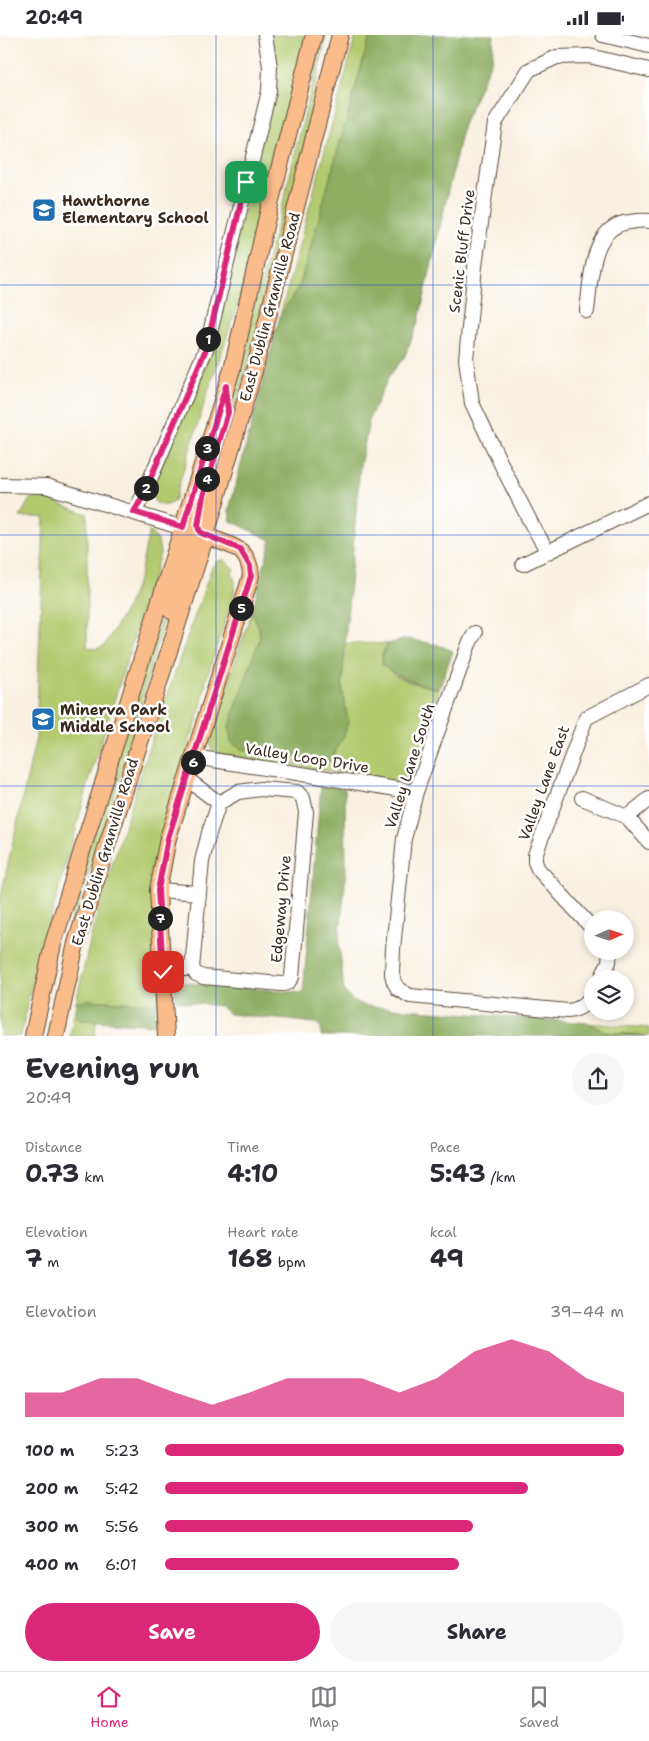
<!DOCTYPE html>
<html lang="en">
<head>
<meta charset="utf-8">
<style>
  :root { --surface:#fff; --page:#f7f7f7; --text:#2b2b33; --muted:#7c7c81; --line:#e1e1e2; --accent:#db2777 }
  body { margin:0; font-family:"Shantell Sans",sans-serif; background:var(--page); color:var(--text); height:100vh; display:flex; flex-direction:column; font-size:19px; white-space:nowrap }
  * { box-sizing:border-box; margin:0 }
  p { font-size:16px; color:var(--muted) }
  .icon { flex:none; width:28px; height:28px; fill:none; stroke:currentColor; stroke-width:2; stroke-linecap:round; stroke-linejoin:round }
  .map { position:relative; height:1001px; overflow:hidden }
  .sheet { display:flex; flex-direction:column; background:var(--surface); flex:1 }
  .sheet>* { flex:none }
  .needle { width:32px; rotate:87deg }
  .buttons { position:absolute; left:584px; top:875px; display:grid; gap:10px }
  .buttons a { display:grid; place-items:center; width:50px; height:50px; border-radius:50%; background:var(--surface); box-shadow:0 2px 8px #0003; font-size:25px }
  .pin { position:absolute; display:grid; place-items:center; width:42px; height:42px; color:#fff; margin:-21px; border-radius:10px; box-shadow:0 2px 8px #0006 }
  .km { position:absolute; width:25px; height:25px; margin:-12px; border-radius:50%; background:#222; color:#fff; font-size:14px; line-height:25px; text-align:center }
  .round { display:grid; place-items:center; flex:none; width:52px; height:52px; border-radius:26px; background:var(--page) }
  .overview { display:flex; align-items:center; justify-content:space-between; height:85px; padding:0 25px }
  h1 { font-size:28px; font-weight:700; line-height:38px }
  .stats { display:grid; grid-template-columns:repeat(3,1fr); gap:8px; height:85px; padding:5px 25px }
  .stats div { display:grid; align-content:center }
  .stats b { font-size:25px; font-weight:700 }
  .stats small { font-size:14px; font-weight:400 }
  .stats p { font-size:14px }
  .chart { height:140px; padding:10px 25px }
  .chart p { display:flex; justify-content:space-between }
  .chart svg { width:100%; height:90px; margin-top:5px; fill:var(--accent); opacity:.7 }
  .button { display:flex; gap:10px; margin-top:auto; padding:10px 25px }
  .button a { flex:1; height:58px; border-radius:30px; background:var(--accent); color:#fff; font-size:20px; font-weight:700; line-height:58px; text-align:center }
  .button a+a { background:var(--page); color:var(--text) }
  ul { padding:0 25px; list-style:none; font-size:16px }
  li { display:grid; grid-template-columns:80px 60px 1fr; align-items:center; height:38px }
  li i { height:12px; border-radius:6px; background:var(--accent) }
  .status { display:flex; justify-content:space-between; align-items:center; height:35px; padding:0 25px; background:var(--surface); direction:ltr }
  .status svg { height:14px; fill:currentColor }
  .tabs { display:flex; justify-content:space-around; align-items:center; height:70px; border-top:1px solid var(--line); background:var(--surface); font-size:14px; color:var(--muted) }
  .tabs a { display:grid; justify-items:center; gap:2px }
  .tabs .current { color:var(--accent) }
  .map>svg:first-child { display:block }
</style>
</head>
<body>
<div class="status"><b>20:49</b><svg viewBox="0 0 49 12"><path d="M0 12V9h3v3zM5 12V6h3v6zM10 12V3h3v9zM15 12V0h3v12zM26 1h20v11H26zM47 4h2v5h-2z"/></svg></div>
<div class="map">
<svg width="649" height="1001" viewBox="0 0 649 1001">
  <rect width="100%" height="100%" fill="#fff"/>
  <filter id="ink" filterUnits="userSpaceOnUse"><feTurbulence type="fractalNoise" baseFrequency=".02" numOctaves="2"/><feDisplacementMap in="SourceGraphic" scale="10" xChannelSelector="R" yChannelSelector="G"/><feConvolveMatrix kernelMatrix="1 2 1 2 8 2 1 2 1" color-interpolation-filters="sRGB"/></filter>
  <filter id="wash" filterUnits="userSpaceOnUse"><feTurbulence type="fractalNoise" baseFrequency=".0096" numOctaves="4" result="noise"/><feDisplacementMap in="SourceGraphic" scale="20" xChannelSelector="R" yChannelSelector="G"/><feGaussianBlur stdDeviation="1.12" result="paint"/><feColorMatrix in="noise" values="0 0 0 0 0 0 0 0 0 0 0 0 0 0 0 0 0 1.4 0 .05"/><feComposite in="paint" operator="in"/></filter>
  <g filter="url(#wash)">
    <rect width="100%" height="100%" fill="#f8f0e0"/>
    <path fill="#b3ca6f" stroke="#777a46" d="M271,0H305L282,101L239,267L209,353L174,466C168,472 156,472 153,463C152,459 153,454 153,450L203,338L273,62C277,39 275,23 271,0Z
      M324,0H326L292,172L215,444L211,442L235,356L252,281L282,172Z
      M356,0H370L366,18L300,250L280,281Z
      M44,463L87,479V612L96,614L104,611L128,571L140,539L149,496L158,505L160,519L92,736L28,964L21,1001H0V865L36,703L44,482H20L30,464Z
      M225,525L234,534L232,537L235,547L234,558L207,642L200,677L189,709L163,802L159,969L86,965L76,967L95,885L128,779L152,703L212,532L218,526Z
      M173,546L178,548L155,615L130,712L72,889H70L87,817Z
      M252,576L259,593L261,602L229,693L250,717L279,714L321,729L348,687L342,653L345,608L388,609L382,620L394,640L412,648L439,654L411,740L405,746L398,747L217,719L211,713L209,704Z
      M74,979L81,985L96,986L95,1001H70Z
      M587,988L649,993V1001L606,997Z"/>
    <path fill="#8eae62" stroke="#646c40" d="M370,0H494L492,24L463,90L419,285L404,323L389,341L370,382L360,430L345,608L342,653L348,687L344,701L329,727C312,732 297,717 280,714C259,710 254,726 231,707L229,693L260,602L259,593L252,576L271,505L231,486L229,475L280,281L300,250Z
      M406,604L438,610L453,616L439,654C418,649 400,644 382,630V620L388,609Z
      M321,750L345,754L346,839L339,908L344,956L354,966L366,971L587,988L606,997L645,1001H321V993L316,988L229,979L220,971L183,967L176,965L173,952L177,947L303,958Z
      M86,965L159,969L161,986L157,990L81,985L74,979L76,967Z"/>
  </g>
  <g filter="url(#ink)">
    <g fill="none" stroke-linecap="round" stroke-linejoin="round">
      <g stroke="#57483b" stroke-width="16">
        <path id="minor" d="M603,0L649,11
          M587,276C591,246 590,190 630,187C636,186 643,185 649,186
          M0,450L46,451L183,493
          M134,477L142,463L206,314L269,56L270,32L265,0
          M548,517L532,490L503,433L472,368L466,324L475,231L495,88L529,35L557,22L589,21L649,35
          M523,529L649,468
          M475,598L469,609L416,757L404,804L393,914L392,939L394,947L398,954L410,961L568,976C580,975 585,969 592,961
          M194,722L416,757
          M187,744L219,768
          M261,754L297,757L303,763L306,777L292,942C289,947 287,949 281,949L203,942L196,939L192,933L202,826L209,798L219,768L238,757Z
          M582,763L627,782L649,807
          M627,782L649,764
          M158,855L199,858
          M592,893L538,834L535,827V820L586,683L649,650
          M163,937L192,933
          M601,944L609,927L610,916"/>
      </g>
      <g stroke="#57483b" stroke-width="18">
        <path id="major" d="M171,576L177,549L191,509L189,496L183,493
          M33,1001L53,909L232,334L271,165L314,0
          M56,1001L76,908L206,500L254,336L340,0
          M166,1001L158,855L168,803L251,541C249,506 223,512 200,497C195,485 200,471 203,459"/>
      </g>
      <use href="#minor" stroke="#fff" stroke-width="14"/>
      <use href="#major" stroke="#f9bc8a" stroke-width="16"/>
    </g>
  </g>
  <g fill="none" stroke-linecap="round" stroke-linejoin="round" filter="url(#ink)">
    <g stroke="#fff" stroke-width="10">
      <path id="route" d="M163,937L158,855L168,803L251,541L250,531L240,514L206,500L200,497L198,491L203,461L228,377L226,351L183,492L134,477L142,463L206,314L246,147"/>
    </g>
    <use href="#route" stroke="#db2777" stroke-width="6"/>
  </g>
  <path fill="none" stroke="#1d4ed8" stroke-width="1" stroke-opacity="0.55" d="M216,0V1001M433,0V1001M0,250H649M0,500H649M0,751H649"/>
  <defs>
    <g id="school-square" transform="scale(1.25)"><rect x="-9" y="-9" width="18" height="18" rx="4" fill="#1f6fb2" stroke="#fff"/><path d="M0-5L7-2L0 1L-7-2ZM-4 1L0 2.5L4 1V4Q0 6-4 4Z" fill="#fff"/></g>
  </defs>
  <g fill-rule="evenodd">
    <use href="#school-square" x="44" y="175"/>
    <use href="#school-square" x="43" y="684"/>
  </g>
  <g text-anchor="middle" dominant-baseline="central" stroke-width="5" stroke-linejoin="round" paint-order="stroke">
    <g font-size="15" font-weight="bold" fill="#3b2a1e" stroke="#fff" text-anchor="start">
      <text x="62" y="166">Hawthorne<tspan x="62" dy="17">Elementary School</tspan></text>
      <text x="60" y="675">Minerva Park<tspan x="60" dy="17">Middle School</tspan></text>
    </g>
    <g font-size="15" fill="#3b2a1e" stroke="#fff">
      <text transform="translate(462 216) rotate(-83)">Scenic Bluff Drive</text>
      <text transform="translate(270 272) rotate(-75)">East Dublin Granville Road</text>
      <text transform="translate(307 723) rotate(9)">Valley Loop Drive</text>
      <text transform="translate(410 731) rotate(-72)">Valley Lane South</text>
      <text transform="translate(544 748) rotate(-70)">Valley Lane East</text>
      <text transform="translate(105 817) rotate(-73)">East Dublin Granville Road</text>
      <text transform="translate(281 874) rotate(-85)">Edgeway Drive</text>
    </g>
  </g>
</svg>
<div class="buttons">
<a><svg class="needle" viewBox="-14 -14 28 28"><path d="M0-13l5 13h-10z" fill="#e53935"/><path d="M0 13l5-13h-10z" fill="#7c7c81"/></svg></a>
<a><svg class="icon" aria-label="layers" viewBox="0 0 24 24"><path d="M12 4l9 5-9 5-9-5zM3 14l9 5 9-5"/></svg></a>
</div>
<div class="pin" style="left:246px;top:147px;background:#1e9e55"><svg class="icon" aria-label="arrive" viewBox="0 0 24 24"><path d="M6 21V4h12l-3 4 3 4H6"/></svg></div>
<div class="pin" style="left:163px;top:937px;background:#d93025"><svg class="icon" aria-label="check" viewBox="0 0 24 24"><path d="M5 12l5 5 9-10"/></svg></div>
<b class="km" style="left:208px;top:304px">1</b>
<b class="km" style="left:146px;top:453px">2</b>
<b class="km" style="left:207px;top:413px">3</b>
<b class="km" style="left:207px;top:444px">4</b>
<b class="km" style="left:241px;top:573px">5</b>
<b class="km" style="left:193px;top:727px">6</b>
<b class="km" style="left:160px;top:883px">7</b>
</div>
<section class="sheet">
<div class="overview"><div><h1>Evening run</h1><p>20:49</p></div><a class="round"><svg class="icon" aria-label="share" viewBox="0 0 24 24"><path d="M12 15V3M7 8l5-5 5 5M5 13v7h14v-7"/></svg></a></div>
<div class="stats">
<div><p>Distance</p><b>0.73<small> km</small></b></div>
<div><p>Time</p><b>4:10</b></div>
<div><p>Pace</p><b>5:43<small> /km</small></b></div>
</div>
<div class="stats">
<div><p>Elevation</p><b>7<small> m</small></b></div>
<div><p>Heart rate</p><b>168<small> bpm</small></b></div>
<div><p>kcal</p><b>49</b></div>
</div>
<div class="chart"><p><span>Elevation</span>39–44 m</p>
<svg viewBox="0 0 160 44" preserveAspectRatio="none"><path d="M0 44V32L10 32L20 25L30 25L40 32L50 38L60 32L70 25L80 25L90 25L100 32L110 25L120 12L130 6L140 12L150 25L160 32V44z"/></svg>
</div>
<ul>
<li><b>100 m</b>5:23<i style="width:100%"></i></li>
<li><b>200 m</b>5:42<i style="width:79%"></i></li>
<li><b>300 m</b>5:56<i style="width:67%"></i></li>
<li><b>400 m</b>6:01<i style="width:64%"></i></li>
</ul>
<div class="button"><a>Save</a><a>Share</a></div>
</section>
<nav class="tabs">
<a class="current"><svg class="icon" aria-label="home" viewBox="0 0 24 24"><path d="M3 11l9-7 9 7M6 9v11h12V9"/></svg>Home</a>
<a><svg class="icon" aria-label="map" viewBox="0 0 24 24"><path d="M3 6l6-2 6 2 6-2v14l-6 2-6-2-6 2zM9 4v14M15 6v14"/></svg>Map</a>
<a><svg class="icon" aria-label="saved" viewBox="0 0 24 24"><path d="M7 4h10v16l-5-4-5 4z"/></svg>Saved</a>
</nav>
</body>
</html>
